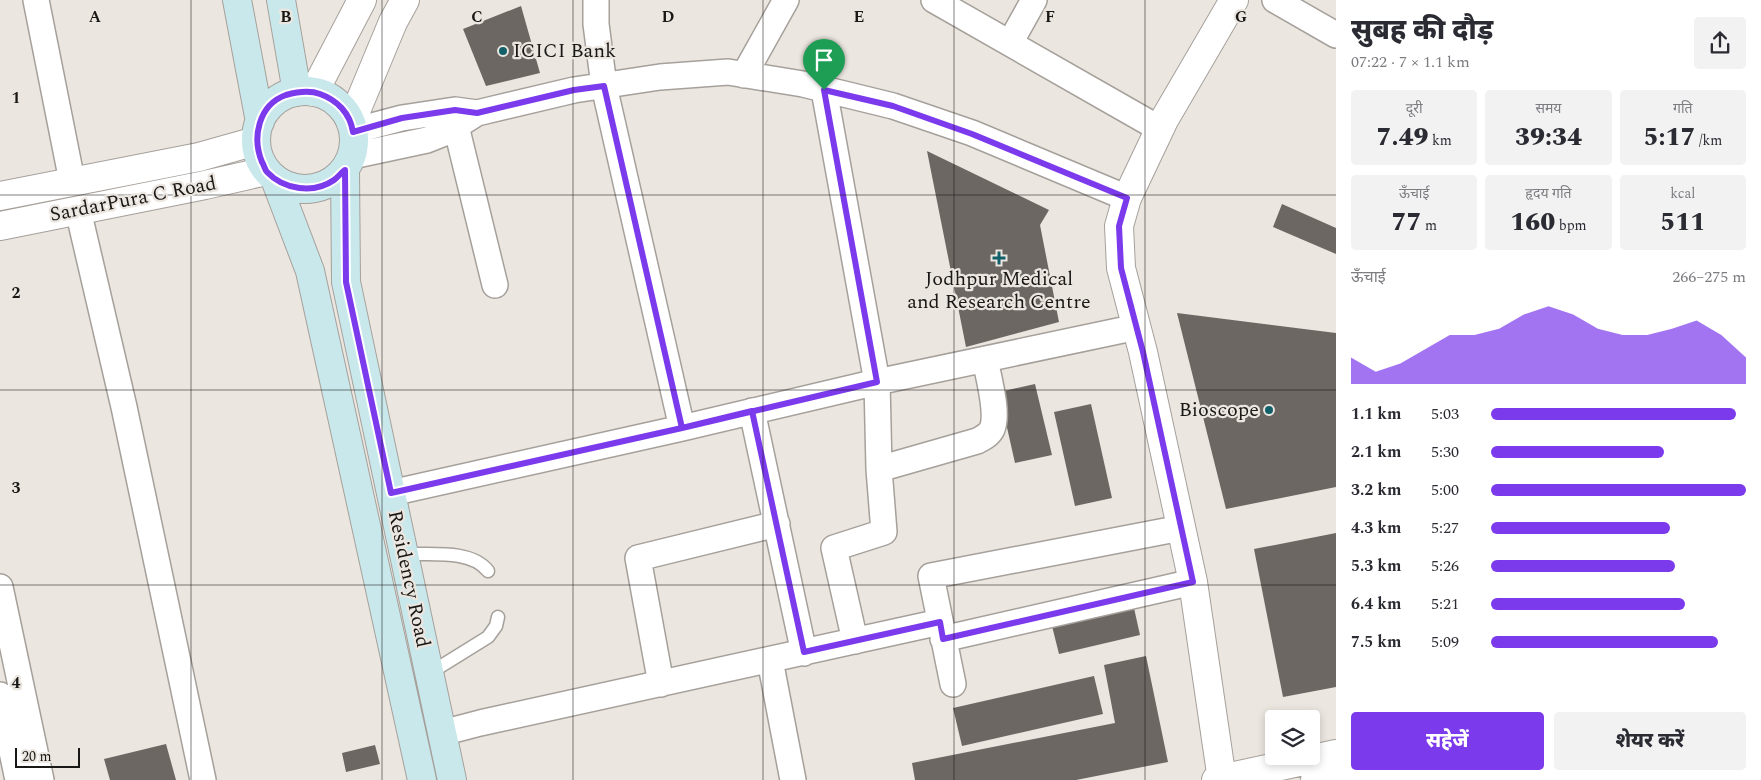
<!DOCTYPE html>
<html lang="hi">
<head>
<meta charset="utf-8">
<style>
  :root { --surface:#fff; --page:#f2f2f3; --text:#2b2b33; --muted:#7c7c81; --accent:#7c3aed }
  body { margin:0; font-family:Spectral,"Noto Sans Devanagari",serif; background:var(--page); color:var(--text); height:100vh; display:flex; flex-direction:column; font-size:19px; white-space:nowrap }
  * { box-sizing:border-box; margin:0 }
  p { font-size:16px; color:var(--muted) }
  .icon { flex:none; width:28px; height:28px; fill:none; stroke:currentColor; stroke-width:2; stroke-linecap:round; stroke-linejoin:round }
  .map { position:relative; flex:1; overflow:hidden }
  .drawer { display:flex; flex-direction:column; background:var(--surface); width:425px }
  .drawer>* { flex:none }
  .fabs { position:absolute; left:1265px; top:710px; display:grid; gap:10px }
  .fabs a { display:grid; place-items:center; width:55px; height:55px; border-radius:5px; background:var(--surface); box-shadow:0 2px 8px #0003; font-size:25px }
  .scale { position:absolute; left:15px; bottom:12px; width:65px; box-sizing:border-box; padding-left:5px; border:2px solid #1a1816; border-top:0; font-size:14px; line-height:18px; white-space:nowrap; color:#1a1816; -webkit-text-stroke:4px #ece6e0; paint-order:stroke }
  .pin { position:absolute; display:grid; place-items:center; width:42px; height:42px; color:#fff; margin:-51px -21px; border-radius:50% 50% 50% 0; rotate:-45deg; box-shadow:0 0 5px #0007 }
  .pin .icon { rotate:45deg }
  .round { display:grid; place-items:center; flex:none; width:52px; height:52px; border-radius:5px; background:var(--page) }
  .headline { display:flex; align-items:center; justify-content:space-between; height:85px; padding:0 15px }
  h1 { font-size:28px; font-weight:800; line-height:38px }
  .metrics { display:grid; grid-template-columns:repeat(3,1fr); gap:8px; height:85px; padding:5px 15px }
  .metrics div { display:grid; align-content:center; border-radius:5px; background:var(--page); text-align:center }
  .metrics b { font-size:25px; font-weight:800 }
  .metrics small { font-size:14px; font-weight:400 }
  .metrics p { font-size:14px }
  .chart { height:140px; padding:10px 15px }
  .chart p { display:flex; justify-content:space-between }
  .chart svg { width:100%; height:90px; margin-top:5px; fill:var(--accent); opacity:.7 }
  .cta { display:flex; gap:10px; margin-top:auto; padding:10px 15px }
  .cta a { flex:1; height:58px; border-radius:5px; background:var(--accent); color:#fff; font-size:20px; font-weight:800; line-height:58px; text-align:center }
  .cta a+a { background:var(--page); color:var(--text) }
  ul { padding:0 15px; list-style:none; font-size:16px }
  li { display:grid; grid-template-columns:80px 60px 1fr; align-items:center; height:38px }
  li i { height:12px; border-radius:6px; background:var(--accent) }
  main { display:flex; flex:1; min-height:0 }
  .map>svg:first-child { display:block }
</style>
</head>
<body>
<main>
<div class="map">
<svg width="1336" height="780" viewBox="0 0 1336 780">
  <rect width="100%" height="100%" fill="#ece6e0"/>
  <path fill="#6c6762" d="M521,6L540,73L486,86L463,29Z
    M927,151L1049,210L1040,225L1059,322L966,347Z
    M1282,204L1336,228V254L1273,227Z
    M1177,313L1336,333V487L1226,509Z
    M1035,384L1052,455L1015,463L999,392Z
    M1091,404L1112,498L1075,506L1054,412Z
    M1336,533V687L1283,697L1254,549Z
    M1132,599L1140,635L1059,654L1050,618Z
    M1146,656L1168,762L1076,780H915L912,763L1115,723L1104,665Z
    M1094,676L1103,714L962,746L953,708Z
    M166,744L176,780H110L104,759Z
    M375,745L380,764L346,772L342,753Z"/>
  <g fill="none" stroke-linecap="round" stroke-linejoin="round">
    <g stroke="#a6a09b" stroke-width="15">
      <path id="service" d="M404,554C430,555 471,549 488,571
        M430,673L488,637L496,626L498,617"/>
    </g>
    <g stroke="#a6a09b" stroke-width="28">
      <path id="minor" d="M36,0L72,181
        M596,0V24L604,86L682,428
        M934,0L1160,129
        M1275,0L1336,35
        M1010,43L1034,0
        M744,75L786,0
        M824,90L877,382L879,469L977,441C983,438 989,435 992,429C999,413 988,376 985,359
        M456,126L495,285
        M353,131L402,118L455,110L477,113
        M352,156L427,140L447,132L477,113L574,90L660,77L728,72L803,84L893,106L972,133L1127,198
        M78,210L124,407L203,780
        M752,411L804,653
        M391,493L682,428L877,382L1137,327
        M0,587L41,780
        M943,639L1193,582
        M855,641L834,548L884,532L879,469
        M770,660L793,780
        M661,684L638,558L777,524
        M953,684L931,576L1181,528
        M0,695L18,780
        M442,733L480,723L940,622"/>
    </g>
    <g stroke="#a6a09b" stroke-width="30">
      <path id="tertiary" d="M314,92L362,0
        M351,123L393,22L405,0
        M0,196L199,157L256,141
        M0,226L205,185L266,171
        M1216,780L1336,754
        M1222,780L1193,582L1143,352L1121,268L1119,226L1127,198L1164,120L1234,0
        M1315,780L1336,776"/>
    </g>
    <g stroke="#a6a09b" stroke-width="30">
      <path id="secondary" d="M237,0L260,122
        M281,0L297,92
        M256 140a49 49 0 1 1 98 0a49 49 0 1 1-98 0Z
        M345,170L346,282L452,780
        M275,179L310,271L422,780"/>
    </g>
    <use href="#service" stroke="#fff" stroke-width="12"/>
    <use href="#minor" stroke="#fff" stroke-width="25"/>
    <use href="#tertiary" stroke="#fff" stroke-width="28"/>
    <use href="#secondary" stroke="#c9e8ec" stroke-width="28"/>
  </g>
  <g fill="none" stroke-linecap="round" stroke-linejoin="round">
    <g stroke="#fff" stroke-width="10">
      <path id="route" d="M824,90L877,382L682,428L391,493L346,282L345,170C341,173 338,177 334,180C314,194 284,190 267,172C265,170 264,165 262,162C252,138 258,105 286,95C297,92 309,90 320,94C337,100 350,113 353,132L402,118L455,110L477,113L574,90L604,86L682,428L752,411L804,652L940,622L943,639L1193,582L1143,352L1121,268L1119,226L1127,198L972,134L893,106L824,90"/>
    </g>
    <use href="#route" stroke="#7c3aed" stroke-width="6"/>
  </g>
  <path fill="none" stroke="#1a1816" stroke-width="1" stroke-opacity="0.55" d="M191,0V780M382,0V780M573,0V780M763,0V780M954,0V780M1145,0V780M0,195H1336M0,390H1336M0,585H1336"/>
  <g fill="#12616a" stroke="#ece6e0" stroke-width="2">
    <circle cx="503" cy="51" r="5"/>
    <path d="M996.5 250.5h5v5h5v5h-5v5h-5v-5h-5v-5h5z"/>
    <circle cx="1269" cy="410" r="5"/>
  </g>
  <g text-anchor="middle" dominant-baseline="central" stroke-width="4.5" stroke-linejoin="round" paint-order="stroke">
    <g font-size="20" fill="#1a1816" stroke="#ece6e0" text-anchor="start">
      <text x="513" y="51">ICICI Bank</text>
      <text x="999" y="279" text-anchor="middle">Jodhpur Medical<tspan x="999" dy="23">and Research Centre</tspan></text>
      <text x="1259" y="410" text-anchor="end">Bioscope</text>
    </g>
    <g font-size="20" fill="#1a1816" stroke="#ece6e0">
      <text transform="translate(133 199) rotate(-11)">SardarPura C Road</text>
      <text transform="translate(409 579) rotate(78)">Residency Road</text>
    </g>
  </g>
  <g font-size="16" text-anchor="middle" font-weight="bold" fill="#1a1816" stroke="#ece6e0" stroke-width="4.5" stroke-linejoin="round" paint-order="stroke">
    <text x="95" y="22">A</text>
    <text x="286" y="22">B</text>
    <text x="477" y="22">C</text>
    <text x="668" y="22">D</text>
    <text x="859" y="22">E</text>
    <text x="1050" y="22">F</text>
    <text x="1241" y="22">G</text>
    <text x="16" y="103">1</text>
    <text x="16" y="298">2</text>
    <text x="16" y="493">3</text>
    <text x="16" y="688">4</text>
  </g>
</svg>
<div class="fabs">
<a><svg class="icon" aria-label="layers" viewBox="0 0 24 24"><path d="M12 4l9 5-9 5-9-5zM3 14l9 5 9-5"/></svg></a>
</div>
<div class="scale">20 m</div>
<div class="pin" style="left:824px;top:90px;background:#1e9e55"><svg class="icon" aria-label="arrive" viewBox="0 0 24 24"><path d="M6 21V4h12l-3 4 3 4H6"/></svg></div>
</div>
<section class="drawer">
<div class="headline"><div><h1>सुबह की दौड़</h1><p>07:22 · 7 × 1.1 km</p></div><a class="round"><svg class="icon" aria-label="share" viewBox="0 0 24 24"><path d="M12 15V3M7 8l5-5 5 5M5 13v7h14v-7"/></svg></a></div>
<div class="metrics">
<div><p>दूरी</p><b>7.49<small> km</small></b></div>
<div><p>समय</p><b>39:34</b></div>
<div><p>गति</p><b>5:17<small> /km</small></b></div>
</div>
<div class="metrics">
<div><p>ऊँचाई</p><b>77<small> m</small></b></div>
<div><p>हृदय गति</p><b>160<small> bpm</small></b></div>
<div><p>kcal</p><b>511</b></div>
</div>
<div class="chart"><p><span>ऊँचाई</span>266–275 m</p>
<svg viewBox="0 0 160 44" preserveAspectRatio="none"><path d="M0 44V31L10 38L20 34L30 27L40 20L50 20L60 17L70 10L80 6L90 10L100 17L110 20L120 20L130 17L140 13L150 20L160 31V44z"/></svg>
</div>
<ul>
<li><b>1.1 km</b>5:03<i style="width:96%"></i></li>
<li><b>2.1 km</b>5:30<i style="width:68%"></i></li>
<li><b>3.2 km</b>5:00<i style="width:100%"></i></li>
<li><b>4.3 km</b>5:27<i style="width:70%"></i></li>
<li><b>5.3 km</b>5:26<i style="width:72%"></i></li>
<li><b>6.4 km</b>5:21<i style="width:76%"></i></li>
<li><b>7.5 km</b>5:09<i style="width:89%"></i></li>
</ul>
<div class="cta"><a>सहेजें</a><a>शेयर करें</a></div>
</section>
</main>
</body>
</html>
